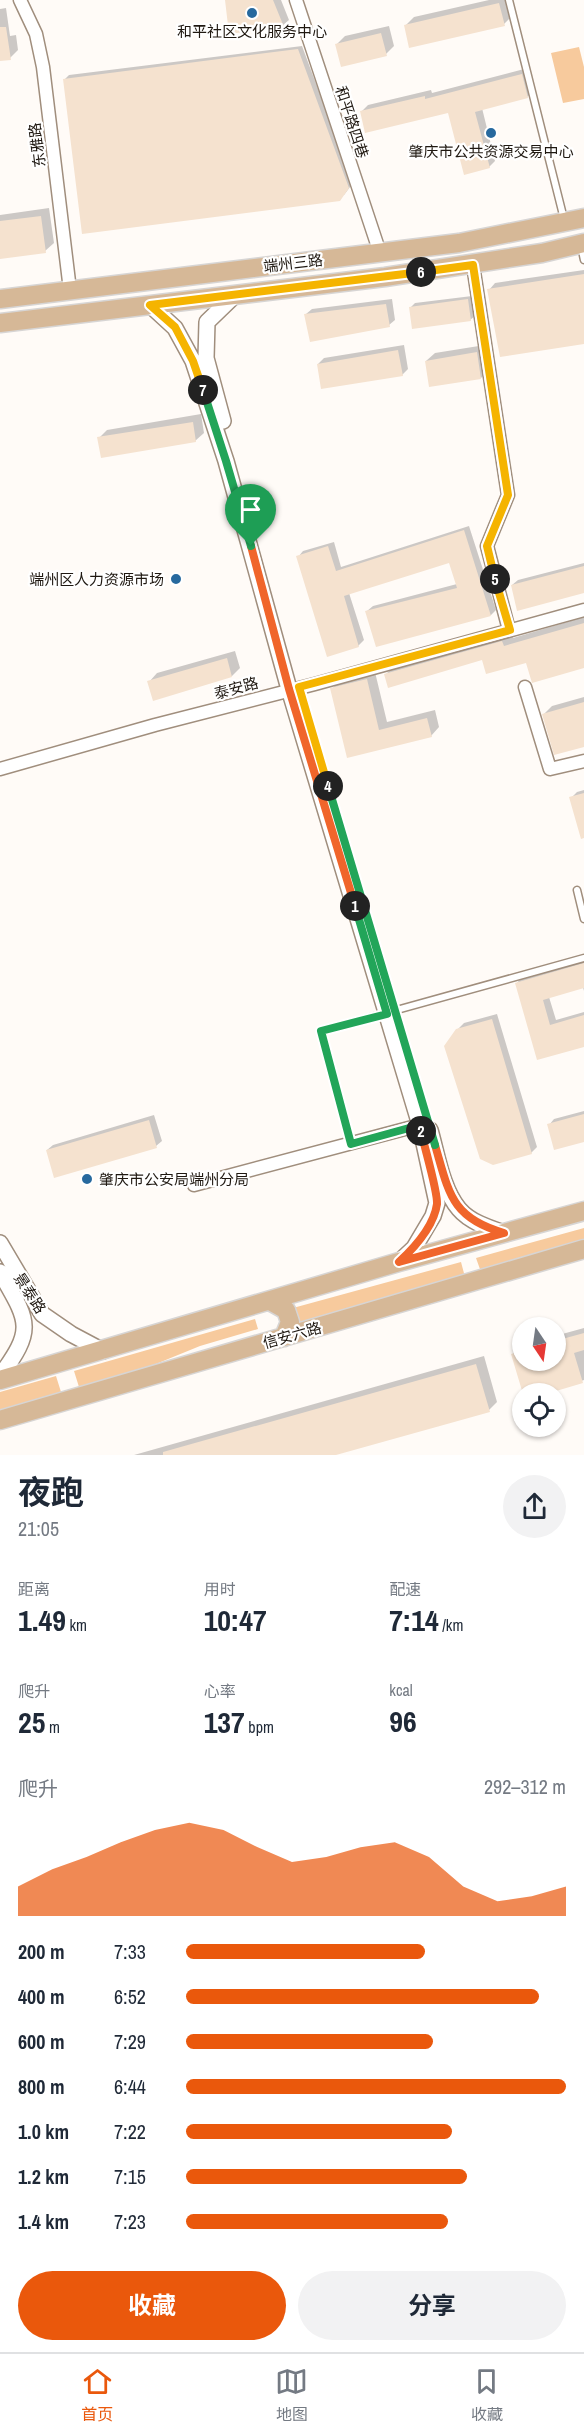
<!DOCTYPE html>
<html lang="zh">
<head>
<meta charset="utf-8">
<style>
  :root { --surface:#fff; --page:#f2f2f3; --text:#1f2937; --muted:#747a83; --line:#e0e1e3; --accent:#ea580c }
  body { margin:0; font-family:"Archivo Narrow","Noto Sans SC",sans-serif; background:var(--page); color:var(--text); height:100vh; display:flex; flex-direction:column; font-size:22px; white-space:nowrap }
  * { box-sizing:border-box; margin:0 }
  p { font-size:20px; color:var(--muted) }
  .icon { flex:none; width:33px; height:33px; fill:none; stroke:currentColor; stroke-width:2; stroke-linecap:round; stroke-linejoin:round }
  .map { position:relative; height:1455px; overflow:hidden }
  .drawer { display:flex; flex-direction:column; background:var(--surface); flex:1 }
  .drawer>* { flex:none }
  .needle { width:39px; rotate:167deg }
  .buttons { position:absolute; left:512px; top:1317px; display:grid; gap:12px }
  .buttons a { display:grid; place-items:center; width:54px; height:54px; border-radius:50%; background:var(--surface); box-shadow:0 2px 4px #0004; font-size:30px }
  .pin { position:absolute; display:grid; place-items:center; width:51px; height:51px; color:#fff; margin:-62px -26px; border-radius:50% 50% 50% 0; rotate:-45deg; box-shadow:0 0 6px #0007 }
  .pin .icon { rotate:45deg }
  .km { position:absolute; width:30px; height:30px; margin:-15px; border-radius:50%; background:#222; color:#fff; font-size:16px; line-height:30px; text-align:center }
  .round { display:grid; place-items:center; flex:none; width:63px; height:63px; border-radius:32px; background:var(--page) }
  .head { display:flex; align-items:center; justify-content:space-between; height:102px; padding:0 18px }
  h1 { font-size:33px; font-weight:700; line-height:45px }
  .figures { display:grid; grid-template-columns:repeat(3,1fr); gap:9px; height:102px; padding:6px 18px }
  .figures div { display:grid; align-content:center }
  .figures b { font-size:30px; font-weight:700 }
  .figures small { font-size:16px; font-weight:400 }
  .figures p { font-size:16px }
  .chart { height:168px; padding:12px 18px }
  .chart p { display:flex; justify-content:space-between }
  .chart svg { width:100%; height:108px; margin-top:6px; fill:var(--accent); opacity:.7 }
  .cta { display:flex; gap:12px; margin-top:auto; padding:12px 18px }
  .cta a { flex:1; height:69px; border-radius:36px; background:var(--accent); color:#fff; font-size:24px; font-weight:700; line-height:69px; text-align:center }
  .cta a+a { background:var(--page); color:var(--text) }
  ul { padding:0 18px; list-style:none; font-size:20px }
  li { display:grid; grid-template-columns:96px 72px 1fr; align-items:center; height:45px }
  li i { height:15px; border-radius:8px; background:var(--accent) }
  .menu { display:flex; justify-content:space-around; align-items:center; height:84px; border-top:2px solid var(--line); background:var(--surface); font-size:16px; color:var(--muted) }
  .menu a { display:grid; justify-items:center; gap:3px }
  .menu .on { color:var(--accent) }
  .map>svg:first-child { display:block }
</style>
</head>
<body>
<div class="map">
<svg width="584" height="1455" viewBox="0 0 584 1455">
  <rect width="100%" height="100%" fill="#fffbf7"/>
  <path fill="#f7ca9d" d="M579,47L584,67V99L563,103L551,53Z
    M584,1228V1244L481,1272L476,1258Z
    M461,1262L465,1277L287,1326L282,1311Z
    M255,1319L258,1329L200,1346L151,1366L79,1387L74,1371Z
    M56,1376L61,1392L0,1410V1392Z"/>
  <path fill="#0003" d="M226,0H281L289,20L283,25Z
    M489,0H508L512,16L504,24L406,25L414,17Z
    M6,8L10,36L16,35L18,50L10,58L0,59V9Z
    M389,26L394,46L386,54L337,44L345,36Z
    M302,46L353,183L344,195L65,79L69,75Z
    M528,68L534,90L527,97L482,108L495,161L489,167L449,112H361L368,105L431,90L432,93Z
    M49,208L54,243L45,251L0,257V215Z
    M584,270V343L489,290L495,283Z
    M472,296L475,316L470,320L411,307L415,303Z
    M392,299L395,320L389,325L306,314L312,309Z
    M404,345L408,369L402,375L318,364L324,358Z
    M485,345L489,370L481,378L426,361L435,353Z
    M201,414L204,433L195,441L99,438L107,430Z
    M469,526L496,610L491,615L367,611L373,606L457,584L450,561L349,593L364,640L358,646L298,557L303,551L334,542L341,567Z
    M584,563V592L512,585L518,580Z
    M584,617V666L483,658L386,674L395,665L512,633L513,638Z
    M235,651L240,668L232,676L149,682L157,673Z
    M375,672L387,722L435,710L439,727L431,736L348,756L332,689L340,680Z
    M584,697V745L544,714L552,706Z
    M584,790V829L571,798L577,792Z
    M584,960V991L583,987L549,997L556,1020L584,1012V1046L538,1058L517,983L522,977Z
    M497,1014L537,1147L531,1153L457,1030L464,1023Z
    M584,1111V1141L549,1125L554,1119Z
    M154,1115L162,1141L156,1146L47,1150L53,1145Z
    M584,1328V1380L541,1394L513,1354L522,1346V1360H555V1336Z
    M484,1356L497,1402L489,1410L331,1455H134Z"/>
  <path fill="#f5e2cf" d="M225,0H273L284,27L229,34Z
    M499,3L505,26L409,48L404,25Z
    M0,27H6L11,60L0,61Z
    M381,33L387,56L341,67L335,44Z
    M298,49L349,188L340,201L82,234L63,79Z
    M522,74L528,98L475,112L490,168L464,175L448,113L365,133L360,111L425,96V99Z
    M41,216L46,253L0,259V221Z
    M584,274V344L500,357L487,289Z
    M468,299L471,321L412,329L409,307Z
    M386,304L390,327L310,342L304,314Z
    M398,350L403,376L321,389L317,364Z
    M477,352L481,379L429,387L425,361Z
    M193,422L196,442L101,458L97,437Z
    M464,530L491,616L376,647L365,611L457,588L449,563L344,596L359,647L327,657L296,556L328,546L336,571Z
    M584,566V593L517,611L511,585Z
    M584,623V668L532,683L526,663L486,674L482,660L388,688L384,674L502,641L504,646Z
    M227,658L232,677L153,701L147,681Z
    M367,679L379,730L427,718L432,737L347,758L330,688Z
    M584,702V747L554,755L542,714Z
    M584,793V838L581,839L569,797Z
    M584,963V988L543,1000L550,1025L584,1015V1047L537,1060L515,983Z
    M492,1019L532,1154L493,1165L480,1159L444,1046L456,1029Z
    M584,1114V1142L554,1150L547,1124Z
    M149,1120L157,1148L54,1178L46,1150Z
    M584,1333V1350L574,1353L583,1383L546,1394H523L511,1354L522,1351V1360H555V1341Z
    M476,1364L490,1412L336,1455H163V1452Z"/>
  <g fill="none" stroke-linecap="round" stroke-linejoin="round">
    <g stroke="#a08e7d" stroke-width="9">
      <path id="service" d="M509,0L564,219
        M581,246L584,260
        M577,890L584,919
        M351,1144L321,1031L584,958"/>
    </g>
    <g stroke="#a08e7d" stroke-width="15">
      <path id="minor" d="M20,0L36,34L43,67L70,290
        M296,0L380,253
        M473,265L508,495L487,546L509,630
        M525,687L550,769L584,761
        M0,769L155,725L315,684L584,610
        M194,1185L420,1125"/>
    </g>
    <g stroke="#a08e7d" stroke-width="18">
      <path id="tertiary" d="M150,305L175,328L193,361L226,461L289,689L420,1125L437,1203L433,1216L414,1248L399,1262
        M223,421L206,358L207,322L236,294
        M430,1130C437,1154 442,1189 459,1209C470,1222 489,1228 504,1233
        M0,1243L42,1314L71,1334L103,1351
        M0,1272C28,1321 36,1328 0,1376"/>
    </g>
    <g stroke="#d7d5d4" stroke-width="21">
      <path id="primary" d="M0,299L459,243L584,218
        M0,323L385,277L542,253L584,243
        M270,1301L286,1310L290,1322L284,1337
        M0,1380L399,1262L584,1211
        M0,1420L584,1249"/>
    </g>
    <use href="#service" stroke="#fff" stroke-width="6"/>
    <use href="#minor" stroke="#fff" stroke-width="12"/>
    <use href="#tertiary" stroke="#fff" stroke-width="15"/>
    <use href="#primary" stroke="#d6b897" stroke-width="18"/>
  </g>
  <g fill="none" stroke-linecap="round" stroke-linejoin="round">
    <g stroke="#fff" stroke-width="12">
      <path id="split-1" d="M251,546L289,689L355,906"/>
    </g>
    <g stroke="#fff" stroke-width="12">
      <path id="split-2" d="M355,906L387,1014L321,1031L351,1144L420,1125L421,1131"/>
    </g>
    <g stroke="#fff" stroke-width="12">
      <path id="split-3" d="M421,1131C424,1146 438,1192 437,1204C434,1226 414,1248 399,1262L504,1233C451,1218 449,1193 435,1145"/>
    </g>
    <g stroke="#fff" stroke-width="12">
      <path id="split-4" d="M328,786L435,1145"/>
    </g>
    <g stroke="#fff" stroke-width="12">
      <path id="split-5" d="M328,786L299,687L510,630L495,579"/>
    </g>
    <g stroke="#fff" stroke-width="12">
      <path id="split-6" d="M421,272L473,265L508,495L487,546L495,579"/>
    </g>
    <g stroke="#fff" stroke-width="12">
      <path id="split-7" d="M203,390L193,361L175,327L150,305L421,272"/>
    </g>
    <g stroke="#fff" stroke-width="12">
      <path id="split-8" d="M203,390L226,461L251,546"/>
    </g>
    <use href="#split-1" stroke="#f0652b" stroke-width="8"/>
    <use href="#split-2" stroke="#22a559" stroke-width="8"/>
    <use href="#split-3" stroke="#f0652b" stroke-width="8"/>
    <use href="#split-4" stroke="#22a559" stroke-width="8"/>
    <use href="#split-5" stroke="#f5b400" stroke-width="8"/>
    <use href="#split-6" stroke="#f5b400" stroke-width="8"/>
    <use href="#split-7" stroke="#f5b400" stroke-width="8"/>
    <use href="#split-8" stroke="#22a559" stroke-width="8"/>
  </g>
  <g fill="#27699e" stroke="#fff" stroke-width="2">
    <circle cx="252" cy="13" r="6"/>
    <circle cx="491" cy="133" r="6"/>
    <circle cx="176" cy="579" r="6"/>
    <circle cx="87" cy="1179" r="6"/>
  </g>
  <g text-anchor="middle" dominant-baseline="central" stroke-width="4.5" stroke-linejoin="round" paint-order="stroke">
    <g font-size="15" fill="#1f1811" stroke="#fff">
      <text x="252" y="31">和平社区文化服务中心</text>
      <text x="491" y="151">肇庆市公共资源交易中心</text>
      <text x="164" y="579" text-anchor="end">端州区人力资源市场</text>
      <text x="99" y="1179" text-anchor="start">肇庆市公安局端州分局</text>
    </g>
    <g font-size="15" fill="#1f1811" stroke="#fff">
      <text transform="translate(352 122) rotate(72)">和平路四巷</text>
      <text transform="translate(37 145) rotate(-97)">东雅路</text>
      <text transform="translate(293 263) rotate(-7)">端州三路</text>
      <text transform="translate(236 688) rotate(-15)">泰安路</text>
      <text transform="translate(30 1293) rotate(57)">景泰路</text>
      <text transform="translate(292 1335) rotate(-16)">信安六路</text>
    </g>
  </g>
</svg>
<div class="buttons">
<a><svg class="needle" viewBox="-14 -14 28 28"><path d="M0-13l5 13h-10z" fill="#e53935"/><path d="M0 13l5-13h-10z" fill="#747a83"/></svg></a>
<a><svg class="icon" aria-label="locate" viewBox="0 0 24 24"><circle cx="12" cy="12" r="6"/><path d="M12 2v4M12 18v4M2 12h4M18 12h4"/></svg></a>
</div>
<div class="pin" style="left:251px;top:546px;background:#1e9e55"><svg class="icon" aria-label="arrive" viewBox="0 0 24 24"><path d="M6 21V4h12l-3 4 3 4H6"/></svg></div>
<b class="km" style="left:355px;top:906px">1</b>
<b class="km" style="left:421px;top:1131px">2</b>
<b class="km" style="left:328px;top:786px">4</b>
<b class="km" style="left:495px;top:579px">5</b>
<b class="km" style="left:421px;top:272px">6</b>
<b class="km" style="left:203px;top:390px">7</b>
</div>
<section class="drawer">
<div class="head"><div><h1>夜跑</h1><p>21:05</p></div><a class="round"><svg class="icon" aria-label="share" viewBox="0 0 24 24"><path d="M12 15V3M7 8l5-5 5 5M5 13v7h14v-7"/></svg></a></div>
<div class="figures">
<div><p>距离</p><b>1.49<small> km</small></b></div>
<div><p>用时</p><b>10:47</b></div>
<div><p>配速</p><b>7:14<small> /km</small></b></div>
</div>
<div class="figures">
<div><p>爬升</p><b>25<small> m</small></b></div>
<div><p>心率</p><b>137<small> bpm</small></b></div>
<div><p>kcal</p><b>96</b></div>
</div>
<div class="chart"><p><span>爬升</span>292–312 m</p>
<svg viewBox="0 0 160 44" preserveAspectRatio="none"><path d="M0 44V32L10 25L20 20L30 14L40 9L50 6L60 9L70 16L80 22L90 20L100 16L110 14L120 20L130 32L140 38L150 36L160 32V44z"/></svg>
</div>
<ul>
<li><b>200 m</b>7:33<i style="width:63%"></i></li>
<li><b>400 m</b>6:52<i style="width:93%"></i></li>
<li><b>600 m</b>7:29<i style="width:65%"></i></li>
<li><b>800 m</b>6:44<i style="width:100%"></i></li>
<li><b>1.0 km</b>7:22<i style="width:70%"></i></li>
<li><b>1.2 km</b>7:15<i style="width:74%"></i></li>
<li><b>1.4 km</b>7:23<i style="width:69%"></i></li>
</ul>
<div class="cta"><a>收藏</a><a>分享</a></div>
</section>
<nav class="menu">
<a class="on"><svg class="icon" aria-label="home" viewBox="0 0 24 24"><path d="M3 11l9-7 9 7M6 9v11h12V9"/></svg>首页</a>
<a><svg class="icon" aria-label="map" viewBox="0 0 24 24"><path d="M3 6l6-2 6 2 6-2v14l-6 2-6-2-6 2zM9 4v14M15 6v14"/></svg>地图</a>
<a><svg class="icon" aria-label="saved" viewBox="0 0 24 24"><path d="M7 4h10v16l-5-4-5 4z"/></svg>收藏</a>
</nav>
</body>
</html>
